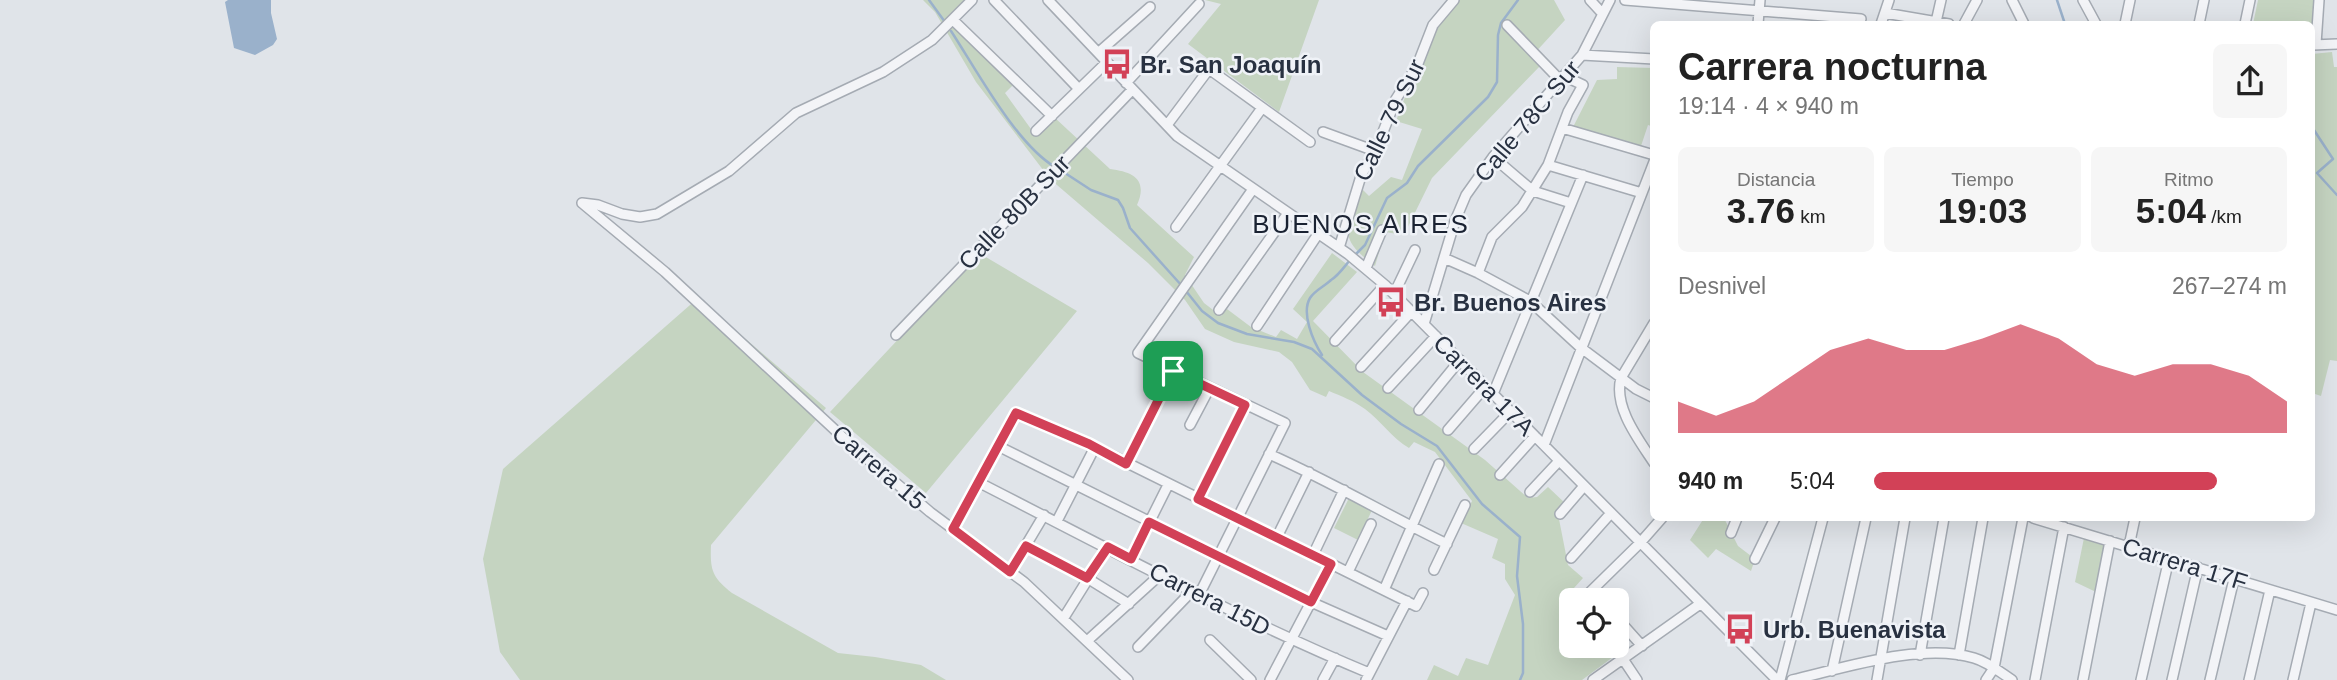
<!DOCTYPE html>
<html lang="es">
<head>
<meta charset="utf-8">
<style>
  :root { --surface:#fff; --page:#f6f6f6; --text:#222; --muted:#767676; --accent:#d24157 }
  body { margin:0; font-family:Arial,sans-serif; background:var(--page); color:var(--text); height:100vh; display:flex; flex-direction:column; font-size:26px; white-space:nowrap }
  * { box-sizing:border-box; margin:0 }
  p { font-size:23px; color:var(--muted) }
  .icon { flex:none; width:38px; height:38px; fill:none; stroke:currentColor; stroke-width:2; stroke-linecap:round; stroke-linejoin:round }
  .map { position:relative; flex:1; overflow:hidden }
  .drawer { position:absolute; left:1650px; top:21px; width:665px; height:500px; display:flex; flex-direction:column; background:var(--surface); border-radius:10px; box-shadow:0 7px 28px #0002 }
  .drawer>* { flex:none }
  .controls { position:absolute; left:1559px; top:588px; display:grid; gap:14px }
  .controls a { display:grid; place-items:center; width:70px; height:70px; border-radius:10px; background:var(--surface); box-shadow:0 7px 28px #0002; font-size:35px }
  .pin { position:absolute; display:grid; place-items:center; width:60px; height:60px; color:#fff; margin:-30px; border-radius:14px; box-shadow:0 4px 10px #0006 }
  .round { display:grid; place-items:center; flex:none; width:74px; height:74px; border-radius:10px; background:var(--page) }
  .summary { display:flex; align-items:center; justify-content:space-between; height:119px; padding:0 28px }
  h1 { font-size:38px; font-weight:700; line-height:52px }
  .metrics { display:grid; grid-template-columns:repeat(3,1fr); gap:10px; height:119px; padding:7px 28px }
  .metrics div { display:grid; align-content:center; border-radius:10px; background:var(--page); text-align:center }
  .metrics b { font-size:35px; font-weight:700 }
  .metrics small { font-size:19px; font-weight:400 }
  .metrics p { font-size:19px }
  .chart { height:196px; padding:14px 28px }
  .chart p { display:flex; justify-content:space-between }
  .chart svg { width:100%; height:126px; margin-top:7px; fill:var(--accent); opacity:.7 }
  ul { padding:0 28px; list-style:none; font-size:23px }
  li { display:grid; grid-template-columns:112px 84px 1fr; align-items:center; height:52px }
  li i { height:18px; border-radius:9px; background:var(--accent) }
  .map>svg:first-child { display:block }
</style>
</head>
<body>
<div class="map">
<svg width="2337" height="680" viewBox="0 0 2337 680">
  <rect width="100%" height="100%" fill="#e0e4e9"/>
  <path fill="#c5d4c1" d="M923,0H965L953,14L1015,83L1005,93L1036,136L1054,117L1110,169C1134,172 1148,180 1137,205L1194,257L1185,275L1204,303L1221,316L1227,309L1251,327L1276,337L1281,330L1297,339L1307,322L1293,309L1332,253L1357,272L1313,321L1363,372L1485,460L1528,498L1537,497L1548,487L1566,504L1558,514L1568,565L1583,578L1574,588L1585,600H1572V646H1617V643L1624,649L1582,680H1427L1434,665L1458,676L1466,658L1488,665L1515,595L1505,579V564L1492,558L1498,539L1461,523L1472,501L1435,452L1414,442L1409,448C1392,438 1381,421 1365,409C1354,401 1341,396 1329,391L1326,397L1310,390L1292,362L1279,352L1234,342L1205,329L1185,300L1148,263L1050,179L976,82L935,12Z
    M1205,0H1319L1279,112L1188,44L1221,4Z
    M1460,0H1554L1565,20L1532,56L1541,65L1432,178L1404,235L1385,232L1375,266C1335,236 1348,230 1361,188L1369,196L1391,177L1402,180L1422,129L1396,121L1405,97L1421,72L1430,43L1438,27Z
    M2258,0H2314L2312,40V24H2253Z
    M2332,52L2334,67H2337V361L2330,360L2321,396L2312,393V54Z
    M1617,67L1654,68V127L1648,125L1641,146L1571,131L1597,80L1617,79Z
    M979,253L1077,311L926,493L830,412Z
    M698,298L826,408L711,545C710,570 712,577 732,593L838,653L875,657L921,665L946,680H520L500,652L483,559L503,469Z
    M1349,498L1372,510L1358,540L1334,528Z
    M1704,518H1724L1738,546L1755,559L1751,571L1716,549L1708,558L1690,540Z
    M2084,538L2107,545L2096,592L2075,582Z"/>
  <path fill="#9ab1cb" d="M228,0H271V13L277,39L273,45L255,55L234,48L225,2Z"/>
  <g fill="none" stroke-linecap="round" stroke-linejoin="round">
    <path stroke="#9ab1cb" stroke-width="2.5" d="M929,0L945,22
      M2057,0L2065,24
      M951,31C976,69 1016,144 1055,167
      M2312,127L2333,159L2317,173L2337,195
      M1065,173L1091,190L1118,200L1123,208L1130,228L1182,286
      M1355,255L1365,245L1387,198L1407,183L1418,166L1488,97L1497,82L1498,35L1501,23L1518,0
      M1186,291L1202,311L1218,323L1247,334L1294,342L1312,349L1362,395L1401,424L1437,446L1482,504L1520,537L1517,576L1523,624V673L1520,680
      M1322,355C1313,341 1301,313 1310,298C1315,290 1325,286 1331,280C1339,275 1344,267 1350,260"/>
    <g stroke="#a5abb3" stroke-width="12">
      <path id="minor" d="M994,0L1079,89
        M1048,0L1177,136L1348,254L1385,285L1777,680
        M1590,0L1602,13
        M1625,0L1861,19
        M2012,0L2024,24
        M2083,0L2096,24
        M1885,13L1949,24
        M953,20L1052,116
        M1936,22L1941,0
        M1758,24L1760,0
        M1881,24L1889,0
        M1964,24L1977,0
        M2125,24L2130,0
        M2199,24L2204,0
        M2245,24L2250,0
        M1507,25L1560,80
        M2316,44L2319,0
        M2313,45L2337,44
        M1099,52L1150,7
        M1582,55L1654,59
        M1126,83L1199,4
        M1167,125L1209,69L1310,142
        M1562,128L1654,155
        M1036,131L1107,62
        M1323,132L1375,151
        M1493,157L1533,191L1571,203
        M1548,165L1642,193
        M582,203L665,272L849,443L930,512L1024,582L1128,680
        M582,203L598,205L622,214L640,217L657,214L729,171L796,113L883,72L932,40L972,0
        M1176,227L1262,108
        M1339,248L1361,176L1379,142L1396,99L1417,66L1433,25L1454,0
        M1444,258L1478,273L1530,301L1580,347L1636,389L1654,398
        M1366,268L1382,230
        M1478,273L1492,237L1522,207L1548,165L1568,112L1583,85L1564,76
        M1394,294L1415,250
        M1219,310L1288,213
        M1654,323L1621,378C1613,407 1639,440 1654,463
        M1424,324L1455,221L1466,195L1493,157L1582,55L1610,0
        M1257,326L1318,234
        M896,335L1132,90
        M1335,341L1385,285
        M1361,367L1412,311
        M1388,388L1436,336
        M1493,394L1583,175
        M1419,410L1460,360
        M1190,425L1209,389
        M1448,430L1486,386
        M1544,445L1654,162
        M998,446L1311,602L1388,636
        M1474,449L1511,411
        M1269,454C1330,481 1387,515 1447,544
        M1126,464L1173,371
        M1500,475L1535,436
        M978,482C1107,548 1235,617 1369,673
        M1530,492L1559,461
        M1198,499L1245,405
        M1560,514L1584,486
        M2033,518L2337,610
        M1057,521L1095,447
        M953,529L1016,413L1095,447L1416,606L1423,593
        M1731,533L1737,518
        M1277,537L1309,472
        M1025,546L1087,578L1129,604
        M2129,546L2135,518
        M1313,555L1344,490
        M1571,558L1611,513
        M1131,559L1168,485
        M1755,559L1775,518
        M1434,570L1465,505
        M1010,572L1044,515
        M1348,572L1371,524
        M1384,590L1439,464
        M1592,591L1601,600
        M1200,593L1285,423L1138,353L1253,189
        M1585,597L1640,543L1662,518
        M1617,618L1642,646
        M1063,619L1108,547
        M1210,640L1251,680
        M1087,641L1161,574
        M1138,647L1193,590
        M1920,655L1944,518
        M1959,655L1983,518
        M1623,659L1637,680
        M1832,671L1866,518
        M1270,680L1331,564
        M1323,680L1335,658
        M1366,680L1407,601
        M1593,680L1700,604
        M1780,680L1823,518
        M1792,680C1844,668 1922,642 1974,658C1988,662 2000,672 2012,680
        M1877,680L1905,518
        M1986,680L1994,668L2023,518
        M2035,680L2064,527
        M2083,680L2110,541
        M2141,680L2169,559
        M2172,680L2198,567
        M2210,680L2234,579
        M2249,680L2270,590
        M2293,680L2311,603"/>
    </g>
    <use href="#minor" stroke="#f3f4f7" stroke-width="9"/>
  </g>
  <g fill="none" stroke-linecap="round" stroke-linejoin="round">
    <g stroke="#fff" stroke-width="14">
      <path id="route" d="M1173,371L1245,405L1198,499L1331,564L1311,602L1149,522L1131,559L1108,547L1087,578L1026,546L1010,572L953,529L1016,413L1089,444L1126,464Z"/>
    </g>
    <use href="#route" stroke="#d24157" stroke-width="9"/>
  </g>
  <defs>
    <g id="bus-bare" transform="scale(2.415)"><path d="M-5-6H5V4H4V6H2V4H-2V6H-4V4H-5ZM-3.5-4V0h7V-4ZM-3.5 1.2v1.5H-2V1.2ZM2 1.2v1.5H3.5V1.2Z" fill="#d24157" stroke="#eff2f7" stroke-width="2.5" paint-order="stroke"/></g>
  </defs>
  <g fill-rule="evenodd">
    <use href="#bus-bare" x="1117" y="64"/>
    <use href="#bus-bare" x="1391" y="302"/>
    <use href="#bus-bare" x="1740" y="629"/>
  </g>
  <g text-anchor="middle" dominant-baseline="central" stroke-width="5" stroke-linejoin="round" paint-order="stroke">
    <g font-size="24" font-weight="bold" fill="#283141" stroke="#eff2f7" text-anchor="start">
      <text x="1140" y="64">Br. San Joaquín</text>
      <text x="1414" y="302">Br. Buenos Aires</text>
      <text x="1763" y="629">Urb. Buenavista</text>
    </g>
    <g font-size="24" fill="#283141" stroke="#eff2f7">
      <text transform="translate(1389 120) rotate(-64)">Calle 79 Sur</text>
      <text transform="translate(1527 121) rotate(-50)">Calle 78C Sur</text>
      <text transform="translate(1014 212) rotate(-46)">Calle 80B Sur</text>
      <text transform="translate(1484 385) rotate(45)">Carrera 17A</text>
      <text transform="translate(879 467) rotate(41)">Carrera 15</text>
      <text transform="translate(2185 564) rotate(17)">Carrera 17F</text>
      <text transform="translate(1210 599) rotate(27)">Carrera 15D</text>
    </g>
    <g font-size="26" letter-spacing="2" fill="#1a2232" stroke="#eff2f7">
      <text x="1361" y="224">BUENOS AIRES</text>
    </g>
  </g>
</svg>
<div class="controls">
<a><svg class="icon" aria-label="locate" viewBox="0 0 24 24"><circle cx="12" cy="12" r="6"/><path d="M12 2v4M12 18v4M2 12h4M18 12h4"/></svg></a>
</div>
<div class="pin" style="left:1173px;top:371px;background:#1e9e55"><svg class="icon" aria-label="arrive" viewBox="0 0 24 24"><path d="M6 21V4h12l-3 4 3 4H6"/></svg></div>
<section class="drawer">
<div class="summary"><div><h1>Carrera nocturna</h1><p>19:14 · 4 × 940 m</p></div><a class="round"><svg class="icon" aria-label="share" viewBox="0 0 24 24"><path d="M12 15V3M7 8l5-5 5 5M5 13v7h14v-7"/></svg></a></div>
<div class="metrics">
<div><p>Distancia</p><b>3.76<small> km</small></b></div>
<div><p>Tiempo</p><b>19:03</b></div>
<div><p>Ritmo</p><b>5:04<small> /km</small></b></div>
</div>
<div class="chart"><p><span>Desnivel</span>267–274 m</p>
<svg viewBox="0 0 160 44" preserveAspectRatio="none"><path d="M0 44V33L10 38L20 33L30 24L40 15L50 11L60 15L70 15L80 11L90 6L100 11L110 20L120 24L130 20L140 20L150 24L160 33V44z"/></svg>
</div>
<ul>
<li><b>940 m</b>5:04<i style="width:83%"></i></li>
</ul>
</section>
</div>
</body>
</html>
